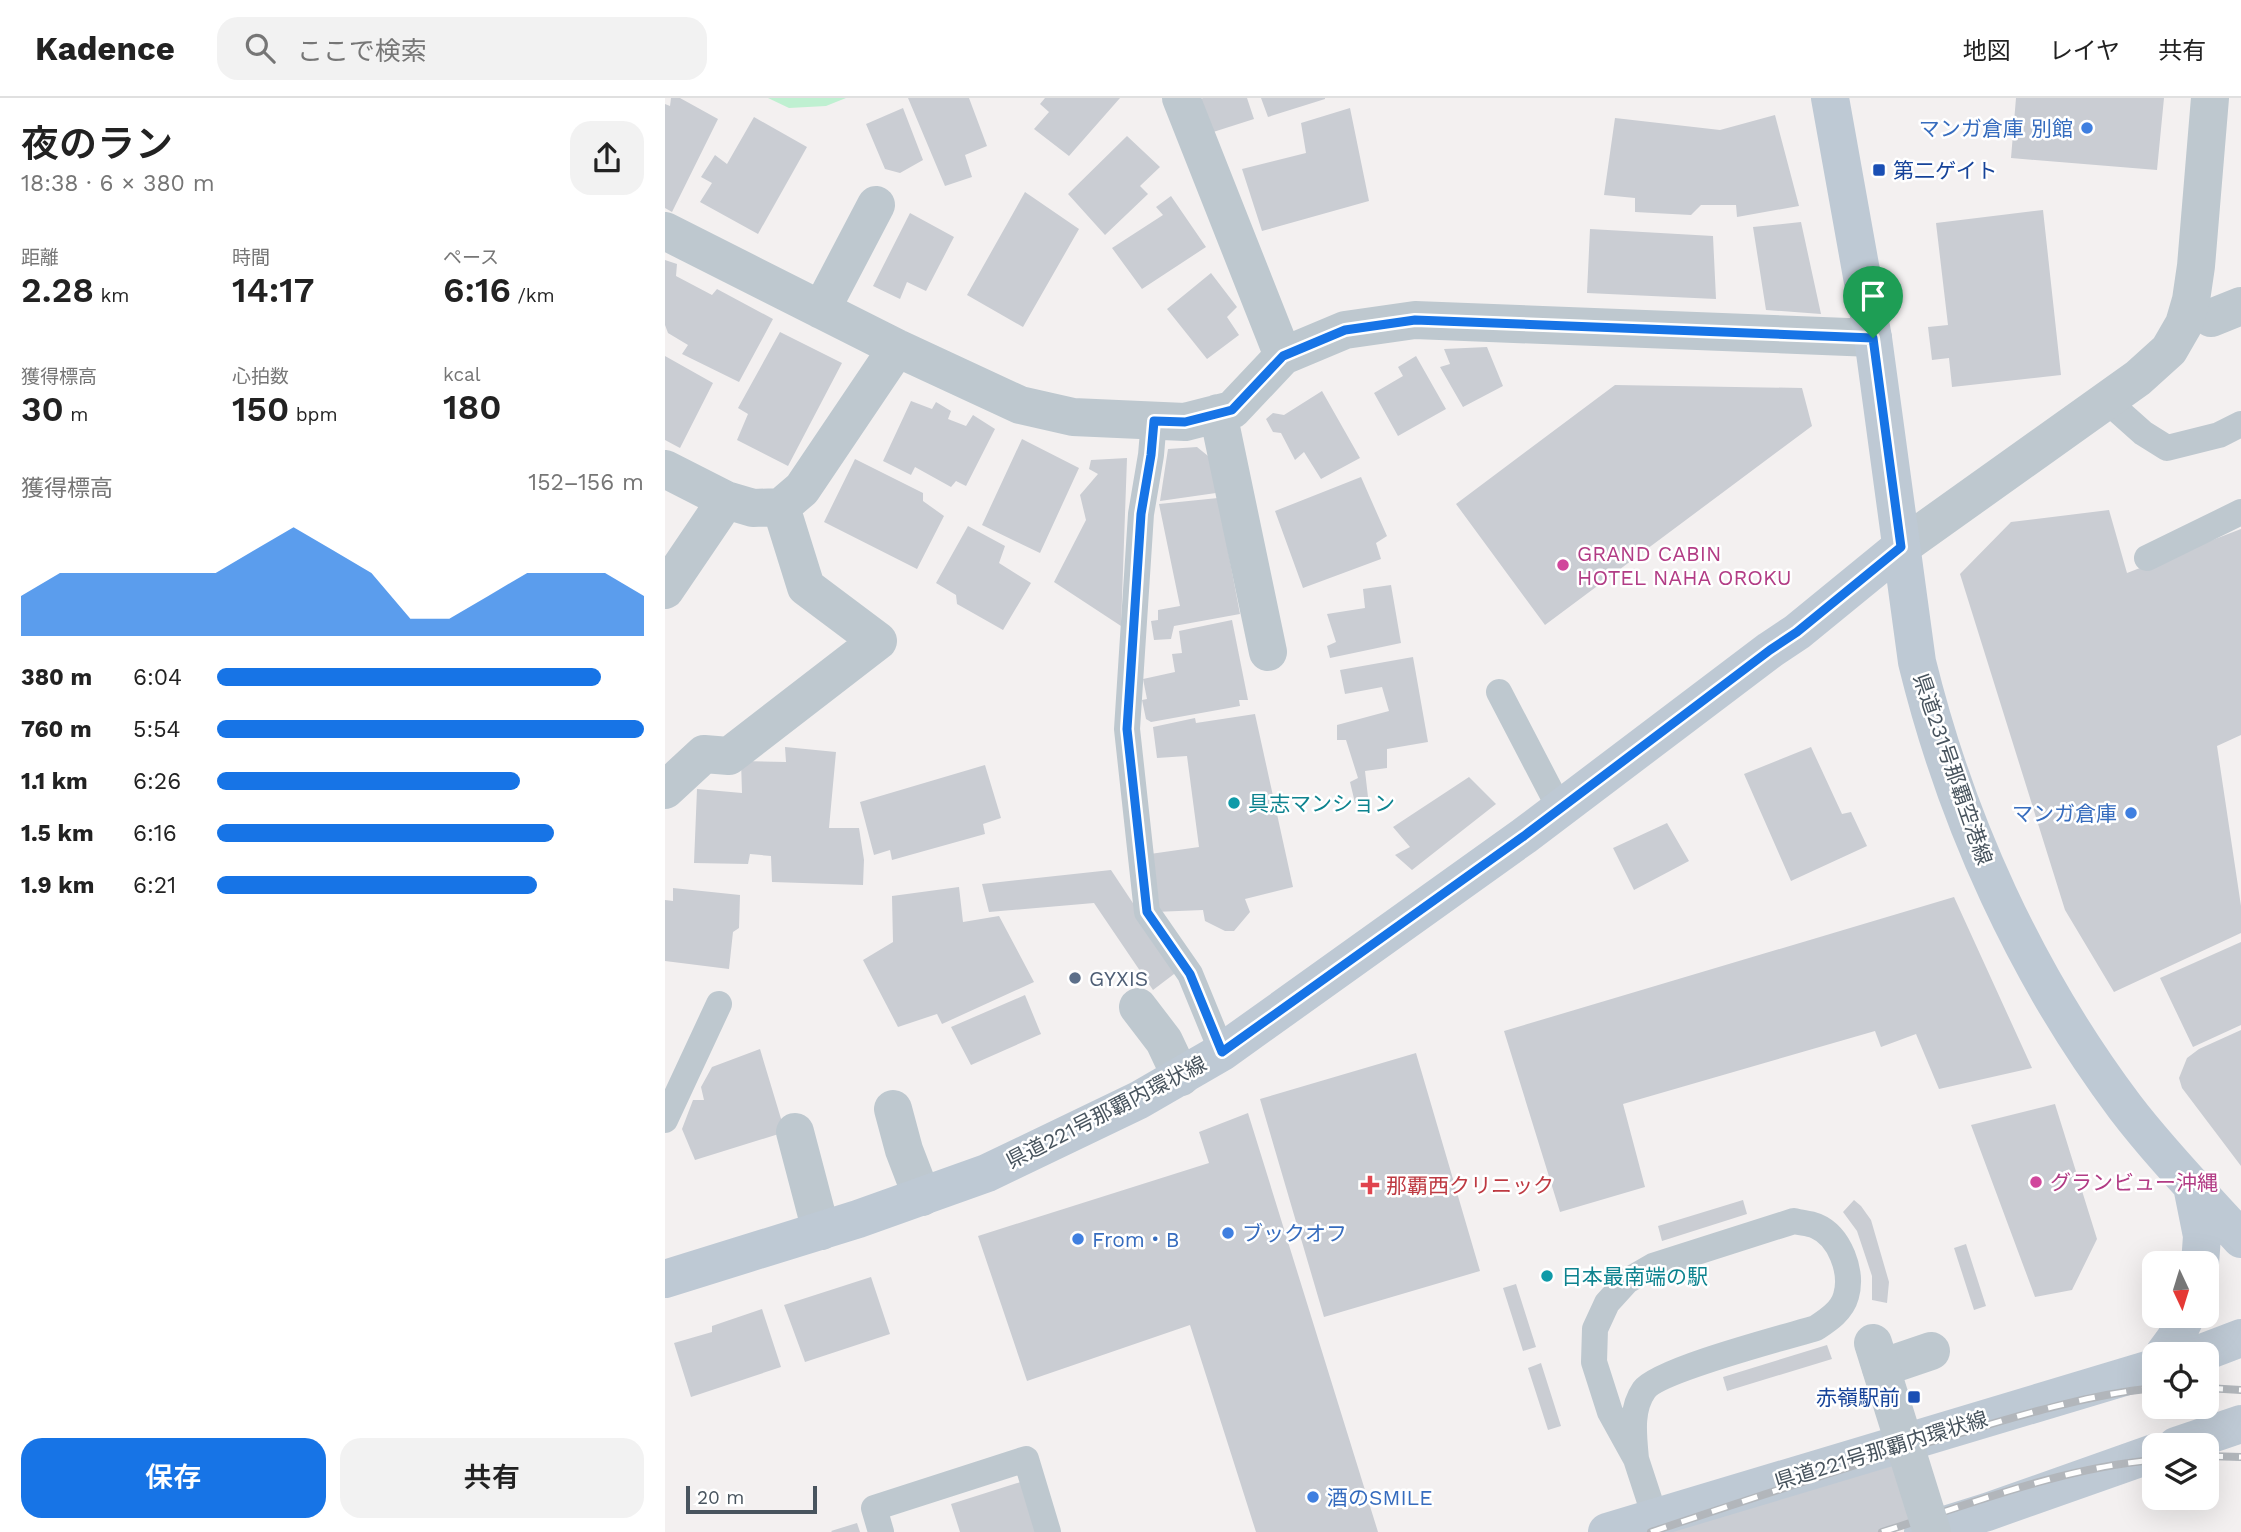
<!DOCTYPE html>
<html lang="ja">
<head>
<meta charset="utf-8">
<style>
  :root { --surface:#fff; --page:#f2f2f2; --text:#222; --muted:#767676; --line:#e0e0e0; --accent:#1774e6 }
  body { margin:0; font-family:"Work Sans","Noto Sans JP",sans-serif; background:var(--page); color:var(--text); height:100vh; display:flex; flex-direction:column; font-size:26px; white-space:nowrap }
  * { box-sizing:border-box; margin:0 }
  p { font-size:23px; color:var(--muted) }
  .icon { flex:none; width:38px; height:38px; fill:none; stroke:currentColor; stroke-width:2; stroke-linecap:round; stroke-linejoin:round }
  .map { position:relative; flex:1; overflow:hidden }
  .side { display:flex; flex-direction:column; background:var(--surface); width:665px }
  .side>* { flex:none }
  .needle { width:46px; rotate:176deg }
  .buttons { position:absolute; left:1477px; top:1153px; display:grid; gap:14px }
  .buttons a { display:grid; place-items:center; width:77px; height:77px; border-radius:14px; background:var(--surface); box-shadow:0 7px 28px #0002; font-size:35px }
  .scale { position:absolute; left:21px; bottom:18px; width:131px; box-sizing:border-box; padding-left:7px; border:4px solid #48545e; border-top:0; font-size:19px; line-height:24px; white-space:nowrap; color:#48545e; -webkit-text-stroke:5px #fff; paint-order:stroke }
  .pin { position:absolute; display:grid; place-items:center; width:60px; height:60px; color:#fff; margin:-72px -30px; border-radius:50% 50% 50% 0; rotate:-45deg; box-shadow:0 0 7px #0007 }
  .pin .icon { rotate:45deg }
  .round { display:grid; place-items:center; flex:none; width:74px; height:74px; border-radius:21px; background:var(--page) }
  .overview { display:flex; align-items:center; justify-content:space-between; height:119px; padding:0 21px }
  h1 { font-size:38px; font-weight:600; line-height:52px }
  .figures { display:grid; grid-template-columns:repeat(3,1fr); gap:10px; height:119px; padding:7px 21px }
  .figures div { display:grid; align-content:center }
  .figures b { font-size:35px; font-weight:600 }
  .figures small { font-size:19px; font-weight:400 }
  .figures p { font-size:19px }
  .chart { height:196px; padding:14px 21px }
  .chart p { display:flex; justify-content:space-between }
  .chart svg { width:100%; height:126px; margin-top:7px; fill:var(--accent); opacity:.7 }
  .action { display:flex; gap:14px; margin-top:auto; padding:14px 21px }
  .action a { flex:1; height:80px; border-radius:21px; background:var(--accent); color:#fff; font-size:28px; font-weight:600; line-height:80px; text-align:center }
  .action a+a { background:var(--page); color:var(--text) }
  ul { padding:0 21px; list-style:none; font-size:23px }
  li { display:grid; grid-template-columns:112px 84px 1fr; align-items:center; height:52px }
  li i { height:18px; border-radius:9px; background:var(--accent) }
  header { display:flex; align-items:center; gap:42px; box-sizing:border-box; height:98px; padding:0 35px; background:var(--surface); border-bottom:2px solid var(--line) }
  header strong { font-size:33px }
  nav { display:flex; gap:38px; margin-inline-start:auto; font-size:24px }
  .search { width:490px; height:63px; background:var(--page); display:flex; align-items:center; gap:18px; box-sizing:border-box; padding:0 24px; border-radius:21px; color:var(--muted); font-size:26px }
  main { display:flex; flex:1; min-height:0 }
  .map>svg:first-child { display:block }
</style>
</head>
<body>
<header>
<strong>Kadence</strong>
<div class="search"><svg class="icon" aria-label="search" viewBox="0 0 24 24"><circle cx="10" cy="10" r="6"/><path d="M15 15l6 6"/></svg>ここで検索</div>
<nav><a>地図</a><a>レイヤ</a><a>共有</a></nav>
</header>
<main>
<section class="side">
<div class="overview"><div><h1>夜のラン</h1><p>18:38 · 6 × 380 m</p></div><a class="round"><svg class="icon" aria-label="share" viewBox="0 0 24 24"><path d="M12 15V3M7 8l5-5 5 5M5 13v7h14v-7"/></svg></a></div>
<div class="figures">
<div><p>距離</p><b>2.28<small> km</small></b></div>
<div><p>時間</p><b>14:17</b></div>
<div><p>ペース</p><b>6:16<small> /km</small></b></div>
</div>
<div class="figures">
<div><p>獲得標高</p><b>30<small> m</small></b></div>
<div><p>心拍数</p><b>150<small> bpm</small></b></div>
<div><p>kcal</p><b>180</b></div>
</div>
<div class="chart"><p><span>獲得標高</span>152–156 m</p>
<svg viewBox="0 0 160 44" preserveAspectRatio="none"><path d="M0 44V30L10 22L20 22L30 22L40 22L50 22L60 14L70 6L80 14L90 22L100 38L110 38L120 30L130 22L140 22L150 22L160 30V44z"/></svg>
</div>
<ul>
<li><b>380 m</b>6:04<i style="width:90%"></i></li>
<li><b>760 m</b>5:54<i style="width:100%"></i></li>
<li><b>1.1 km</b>6:26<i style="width:71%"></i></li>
<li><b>1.5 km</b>6:16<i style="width:79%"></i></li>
<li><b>1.9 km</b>6:21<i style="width:75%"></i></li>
</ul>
<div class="action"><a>保存</a><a>共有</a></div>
</section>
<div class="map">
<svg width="1576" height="1434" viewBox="0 0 1576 1434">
  <rect width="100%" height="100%" fill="#f3f0f0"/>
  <path fill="#bff0d1" d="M103,0H181L161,8L124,10Z"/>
  <path fill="#cacdd3" d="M6,0H15L53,21L7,114L0,110V6L5,8Z
    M243,0H304L322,48L300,57L307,79L280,88Z
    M380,0H455L404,58L369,31L384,14L375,6Z
    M538,0H582L589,21L542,36L528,5Z
    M596,0H660V1L603,19Z
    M1351,0H1499L1492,72L1346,60Z
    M238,10L258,62L235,75L220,71L201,26Z
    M685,10L704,103L597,133L577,71L641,55L636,25Z
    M1110,17L1134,108L1072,119L1071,107H1036L1026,117L970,114V100L939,97L950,20L1055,32Z
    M89,19L142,49L93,136L35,104L47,85L36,79L50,57L62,66Z
    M462,38L495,69L475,88L483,96L440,137L403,96Z
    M360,94L414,131L358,229L302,197Z
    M506,98L541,149L477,191L447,150L498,117L491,109Z
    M1378,112L1396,277L1287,289L1284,260L1267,262L1263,229L1283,227L1271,125Z
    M245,115L289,139L261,193L242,184L235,201L208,188Z
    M1136,124L1156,216L1101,212L1088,129Z
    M925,131L1048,138L1051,201L922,195Z
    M0,162L12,166L11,178L47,197L52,191L108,221L74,284L17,256L23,247L3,235L0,227Z
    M546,175L572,209L562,219L574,237L542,261L502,211Z
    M115,234L177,265L123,368L72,342L83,316L73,310Z
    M822,249L838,288L798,309L775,269L785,266L779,251Z
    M0,258L48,285L15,350L0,342Z
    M751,258L781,311L733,338L709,295L738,278L733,269Z
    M950,287L1137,290L1147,328L880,527L791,406Z
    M657,293L695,360L656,381L639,354L630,362L616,335L608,334L601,321L608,315L619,317Z
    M246,303L267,311L271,304L286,313L283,321L301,328L308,317L330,331L301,388L291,383L286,389L250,369L246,377L218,363Z
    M357,341L414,370L375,455L317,427Z
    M532,349L548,362L551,395L495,403L503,351Z
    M462,360L456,528L389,484L421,422L415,397L433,376L424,371L426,362Z
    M190,361L258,395V403L279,418L252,471L159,424Z
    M696,379L722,438L711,445L716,461L638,490L610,413Z
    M553,400L575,516L509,528L506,541L489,542L486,523L493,522V512L515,508L494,406Z
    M1444,412L1462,475L1576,431V637L1552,648L1576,808V835L1449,894L1400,812L1295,476L1346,424Z
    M303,428L340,448L334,465L366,485L338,532L292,506L291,497L271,485Z
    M726,487L736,545L665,560L662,548L671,544L662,516L700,510L698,491Z
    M567,522L583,602H574L575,608L486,624L481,621L477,602L482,601L478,581L510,574L507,556L517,555L514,533Z
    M748,559L763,644L722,651V670L700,673L703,699L697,707L690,705L685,684L693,680L681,642H672V627L724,613L717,589L680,596L675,572Z
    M590,616L628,789L580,801L585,814L569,833H560L540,823L538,812L489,814L478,757L534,749L522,658L492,660L488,629L530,620L531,625Z
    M120,649L171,654L164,730H194L199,762L198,787L107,784L106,758L85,756L83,766L29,765L32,691L77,695L76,663L121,664Z
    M1146,649L1177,716L1186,714L1202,748L1126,783L1079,676Z
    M320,667L336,720L318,726L320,736L227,762L225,752L209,757L195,704Z
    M804,679L831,706L747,772L730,757L745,749L728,729Z
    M1002,725L1024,763L969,792L948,750Z
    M446,772L513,873L488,892L429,805L324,814L317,786Z
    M294,789L298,824L334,818L369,884L277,926L272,916L233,929L198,862L228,844L227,798Z
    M8,790L75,797L74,830L68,834L64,871L0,863V802L8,803Z
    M1289,799L1367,970L1274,991L1251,936L1216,949L1210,933L958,1006L980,1089L895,1114L839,933Z
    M1576,844V927L1528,949L1495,880Z
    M360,897L376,936L306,967L286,929Z
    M1576,932V1068L1517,990L1514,980L1522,960L1534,951Z
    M95,951L120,1034L30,1062L17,1031L28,1002H39L36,989L47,969Z
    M751,955L815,1173L659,1219L595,1001Z
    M1390,1006L1432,1141L1407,1192L1370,1199L1306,1027Z
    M583,1015L713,1434H591L525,1227L362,1283L313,1138L544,1065L534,1034Z
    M1078,1102L1082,1116L997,1143L993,1128Z
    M1189,1102L1196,1108L1206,1122L1224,1184L1222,1205L1207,1202V1178L1192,1133L1178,1114Z
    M1301,1146L1321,1208L1309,1212L1289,1150Z
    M206,1179L225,1236L140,1264L119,1207Z
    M851,1186L871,1249L858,1253L838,1190Z
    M97,1211L116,1269L26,1299L9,1245L47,1234V1228Z
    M1162,1247L1167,1261L1062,1293L1058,1279Z
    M876,1265L896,1328L883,1332L863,1270Z
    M1227,1355L1248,1423L1213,1434H988Z
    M362,1382L378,1434H295L286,1406Z
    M192,1425L195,1434H167L166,1433Z"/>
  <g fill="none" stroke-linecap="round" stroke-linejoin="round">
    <path stroke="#bec8cf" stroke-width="26" d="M1441,302L1478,335L1502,350L1554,337L1576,326
      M489,322L486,357L476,416L462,631L482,814L525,876L557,954
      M1482,460L1576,414
      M834,594L895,711
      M0,1022L54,906
      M971,1361C969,1338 965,1312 979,1292C993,1272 1121,1239 1151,1230C1163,1222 1177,1213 1181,1198C1188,1174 1175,1138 1151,1128C1144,1125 1136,1125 1129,1123L988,1168L962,1183L942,1205L930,1231L929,1264L945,1314L971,1361L990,1419
      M216,1434L209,1410L361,1361L383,1434"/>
    <path stroke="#bec8cf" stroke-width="38" d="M1546,220L1576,208
      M1216,1270L1266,1253"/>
    <path stroke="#bec8cf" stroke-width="38" d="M516,0L618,258
      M0,133L232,250L355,307L408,319L520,324L567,312L618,258L680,232L750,222L1208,240
      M156,212L211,107
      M553,315L603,554
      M0,371L61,402L88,410L116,409L141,489L213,543L64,658L39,656L0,692
      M116,409L137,391L232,250
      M0,492L61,402
      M473,909L499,943L516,979
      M228,1011L239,1052L257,1099
      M130,1034L156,1133"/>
    <path stroke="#bec8cf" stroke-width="38" d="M1236,449L1473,280L1504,252L1519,226L1526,202L1531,168L1545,0"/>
    <path stroke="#bec9d4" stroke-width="38" d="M1165,0L1208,240L1252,564C1291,723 1361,877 1460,1009C1495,1055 1537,1098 1576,1141
      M1527,1088L1537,1138L1535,1166
      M0,1181L193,1121L322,1075L474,1002L557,954L859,738L1105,552L1132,534L1236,449
      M1499,1256L1510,1241L1521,1218
      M1534,1256L1576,1240
      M1511,1348L1576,1326
      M942,1434L1489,1270
      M1258,1434L1322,1414L1489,1355"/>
    <g stroke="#b2b6bb" stroke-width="8">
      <path id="rail" d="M1542,1290L1576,1292
        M1542,1358L1576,1359
        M986,1434C1088,1400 1189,1366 1292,1336C1356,1317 1422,1297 1489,1290
        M1217,1434C1306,1406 1396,1370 1489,1362"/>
    </g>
    <use href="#rail" stroke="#fff" stroke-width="5" stroke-dasharray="16" stroke-linecap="butt"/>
    <path stroke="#bec8cf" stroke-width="38" d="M1208,1245L1267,1434"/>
  </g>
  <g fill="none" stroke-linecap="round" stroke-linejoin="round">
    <g stroke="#fff" stroke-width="14">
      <path id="route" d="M750,222L1208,240L1236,449L1132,534L1105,552L859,738L557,954L525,876L482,814L462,631L476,416L486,357L489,323L520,324L567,312L618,258L680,232Z"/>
    </g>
    <use href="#route" stroke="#1774e6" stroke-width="9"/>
  </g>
  <g fill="#3f7fe0" stroke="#fff" stroke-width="2.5">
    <circle cx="1422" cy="30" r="7"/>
    <circle cx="1466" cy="715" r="7"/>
    <circle cx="563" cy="1135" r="7"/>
    <circle cx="413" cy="1141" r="7"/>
    <circle cx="648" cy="1399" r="7"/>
  </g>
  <g fill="#1a4fb4" stroke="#fff" stroke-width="2.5">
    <rect x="1207" y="65" width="14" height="14" rx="3.5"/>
    <rect x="1242" y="1292" width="14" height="14" rx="3.5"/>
  </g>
  <g fill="#d1479c" stroke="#fff" stroke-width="2.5">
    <circle cx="898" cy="467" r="7"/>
    <circle cx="1371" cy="1084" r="7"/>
  </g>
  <g fill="#0f9aa8" stroke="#fff" stroke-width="2.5">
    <circle cx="569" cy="705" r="7"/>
    <circle cx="882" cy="1178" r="7"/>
  </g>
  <circle fill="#5c6f8a" stroke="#fff" stroke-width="2.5" cx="410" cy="880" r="7"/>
  <path fill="#e0444e" stroke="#fff" stroke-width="2.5" d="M701.5 1076.5h7v7h7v7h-7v7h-7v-7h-7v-7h7z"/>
  <g text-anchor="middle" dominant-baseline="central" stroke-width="5" stroke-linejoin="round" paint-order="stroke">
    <g font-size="21" fill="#366cbe" stroke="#fff" text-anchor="start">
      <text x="1408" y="30" text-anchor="end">マンガ倉庫 別館</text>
      <text x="1452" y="715" text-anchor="end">マンガ倉庫</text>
      <text x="577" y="1135">ブックオフ</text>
      <text x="427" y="1141">From・B</text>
      <text x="662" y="1399">酒のSMILE</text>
    </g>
    <g font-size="21" fill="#164399" stroke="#fff" text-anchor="start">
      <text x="1228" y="72">第二ゲイト</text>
      <text x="1235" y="1299" text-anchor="end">赤嶺駅前</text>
    </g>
    <g font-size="21" fill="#b23c85" stroke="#fff" text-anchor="start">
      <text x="912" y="455">GRAND CABIN<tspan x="912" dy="24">HOTEL NAHA OROKU</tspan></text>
      <text x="1385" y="1084">グランビュー沖縄</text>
    </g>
    <g font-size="21" fill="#48545e" stroke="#fff">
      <text transform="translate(1288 671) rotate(71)">県道231号那覇空港線</text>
      <text transform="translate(441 1014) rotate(-27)">県道221号那覇内環状線</text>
      <text transform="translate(1216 1352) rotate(-17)">県道221号那覇内環状線</text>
    </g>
    <g font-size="21" fill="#0d838f" stroke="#fff" text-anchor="start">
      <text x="583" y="705">具志マンション</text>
      <text x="896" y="1178">日本最南端の駅</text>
    </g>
    <g font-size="21" fill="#4e5e75" stroke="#fff" text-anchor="start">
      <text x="424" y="880">GYXIS</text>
    </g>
    <g font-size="21" fill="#be3a42" stroke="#fff" text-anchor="start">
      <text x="721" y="1087">那覇西クリニック</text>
    </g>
  </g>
</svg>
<div class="buttons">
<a><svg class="needle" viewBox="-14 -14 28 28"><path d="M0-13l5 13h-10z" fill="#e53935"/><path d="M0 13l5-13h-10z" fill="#767676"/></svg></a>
<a><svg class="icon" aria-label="locate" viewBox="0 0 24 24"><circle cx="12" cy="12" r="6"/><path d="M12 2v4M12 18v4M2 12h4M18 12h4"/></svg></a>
<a><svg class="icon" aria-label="layers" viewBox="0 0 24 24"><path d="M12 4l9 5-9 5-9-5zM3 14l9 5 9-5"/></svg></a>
</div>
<div class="scale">20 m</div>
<div class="pin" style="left:1208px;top:240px;background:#1e9e55"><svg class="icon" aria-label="arrive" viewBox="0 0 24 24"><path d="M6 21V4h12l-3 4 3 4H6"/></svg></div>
</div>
</main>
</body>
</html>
